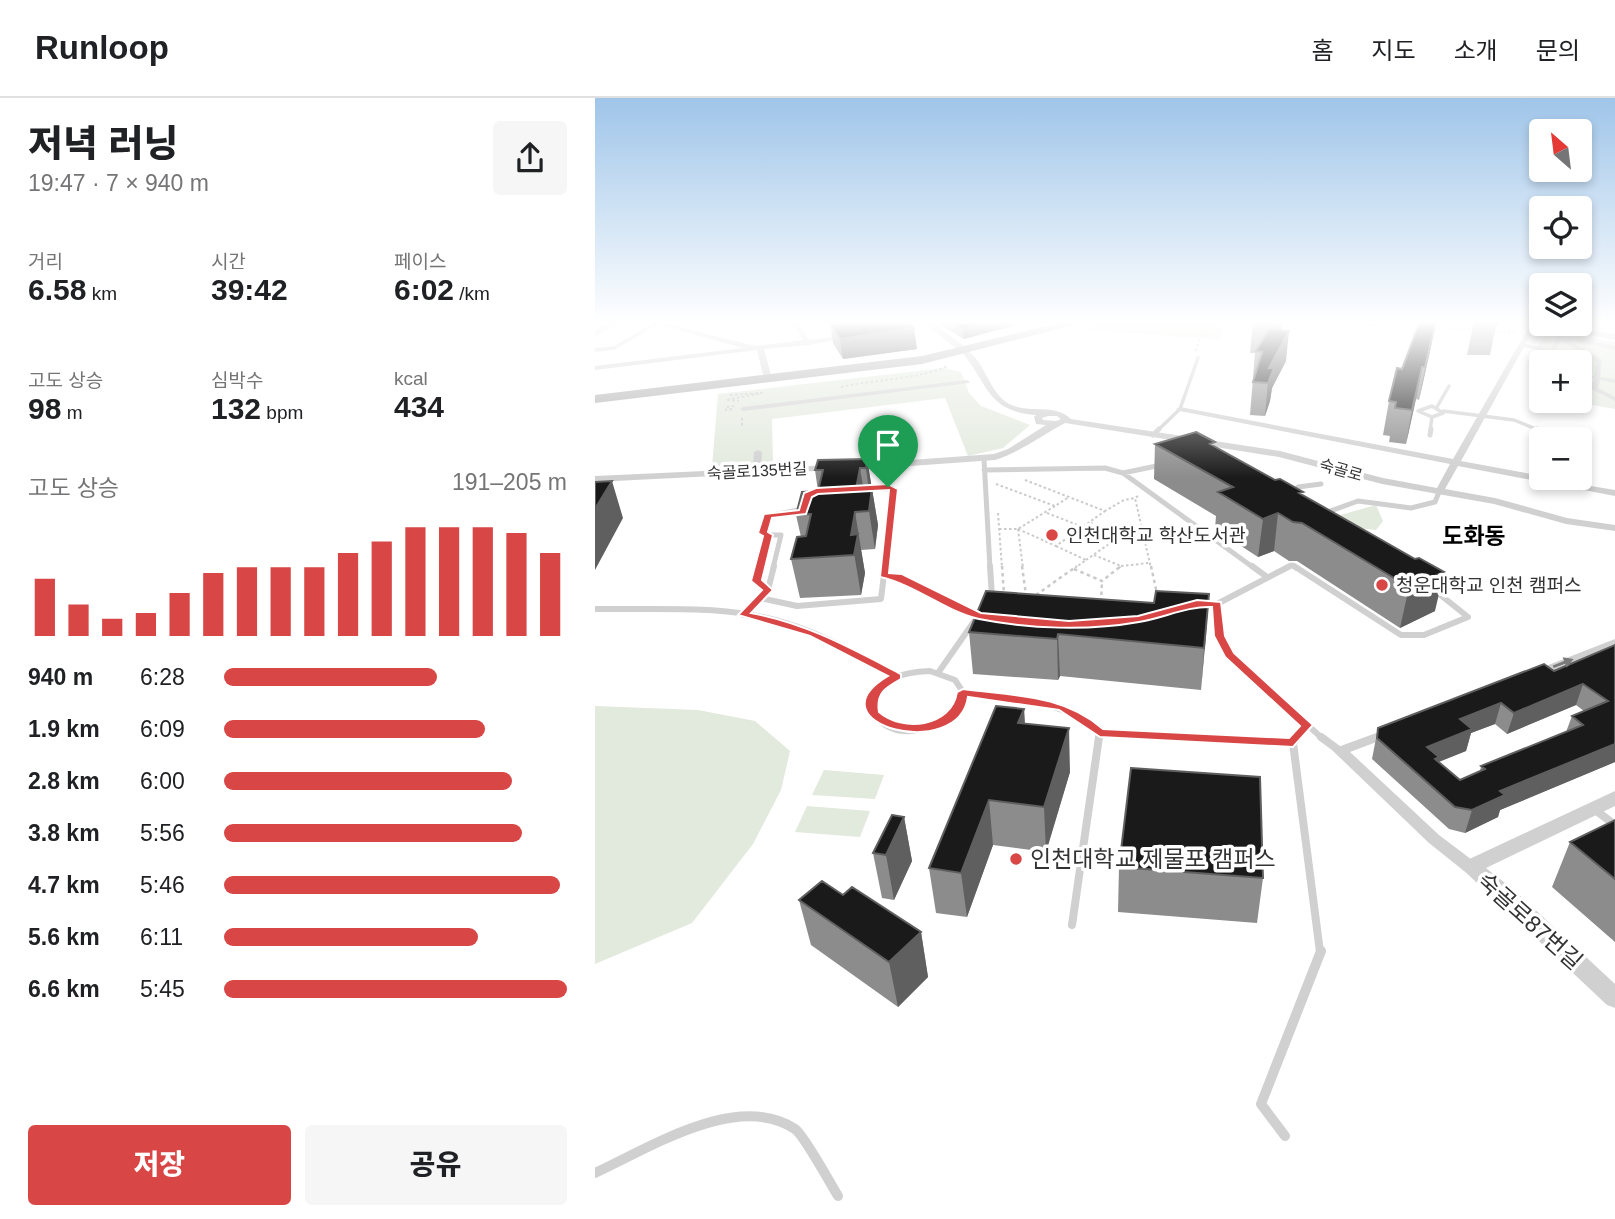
<!DOCTYPE html>
<html lang="ko">
<head>
<meta charset="utf-8">
<style>
  :root { --surface:#fff; --page:#f6f6f6; --text:#202124; --muted:#757577; --line:#e0e0e0; --accent:#d84646 }
  body { margin:0; font-family:Helvetica,"Noto Sans KR",sans-serif; background:var(--page); color:var(--text); height:100vh; display:flex; flex-direction:column; font-size:26px; white-space:nowrap }
  * { box-sizing:border-box; margin:0 }
  p { font-size:23px; color:var(--muted) }
  .icon { flex:none; width:38px; height:38px; fill:none; stroke:currentColor; stroke-width:2; stroke-linecap:round; stroke-linejoin:round }
  .map { position:relative; flex:1; overflow:hidden }
  .details { display:flex; flex-direction:column; background:var(--surface); width:595px }
  .details>* { flex:none }
  .needle { width:46px; rotate:332deg }
  .fabs { position:absolute; left:934px; top:21px; display:grid; gap:14px }
  .fabs a { display:grid; place-items:center; width:63px; height:63px; border-radius:7px; background:var(--surface); box-shadow:0 4px 10px #0003; font-size:35px }
  .pin { position:absolute; display:grid; place-items:center; width:60px; height:60px; color:#fff; margin:-72px -30px; border-radius:50% 50% 50% 0; rotate:-45deg; box-shadow:0 0 7px #0007 }
  .pin .icon { rotate:45deg }
  .round { display:grid; place-items:center; flex:none; width:74px; height:74px; border-radius:7px; background:var(--page) }
  .head { display:flex; align-items:center; justify-content:space-between; height:119px; padding:0 28px }
  h1 { font-size:38px; font-weight:800; line-height:52px }
  .figures { display:grid; grid-template-columns:repeat(3,1fr); gap:10px; height:119px; padding:7px 28px }
  .figures div { display:grid; align-content:center }
  .figures b { font-size:30px; font-weight:800 }
  .figures small { font-size:19px; font-weight:400 }
  .figures p { font-size:19px }
  .chart { height:196px; padding:14px 28px }
  .chart p { display:flex; justify-content:space-between }
  .chart svg { width:100%; height:126px; margin-top:7px; stroke:var(--accent); stroke-width:6 }
  .cta { display:flex; gap:14px; margin-top:auto; padding:14px 28px }
  .cta a { flex:1; height:80px; border-radius:7px; background:var(--accent); color:#fff; font-size:28px; font-weight:800; line-height:80px; text-align:center }
  .cta a+a { background:var(--page); color:var(--text) }
  ul { padding:0 28px; list-style:none; font-size:23px }
  li { display:grid; grid-template-columns:112px 84px 1fr; align-items:center; height:52px }
  li i { height:18px; border-radius:9px; background:var(--accent) }
  header { display:flex; align-items:center; gap:42px; box-sizing:border-box; height:98px; padding:0 35px; background:var(--surface); border-bottom:2px solid var(--line) }
  header strong { font-size:33px }
  nav { display:flex; gap:38px; margin-inline-start:auto; font-size:24px }
  main { display:flex; flex:1; min-height:0 }
  .map>svg:first-child { display:block }
</style>
</head>
<body>
<header>
<strong>Runloop</strong>
<nav><a>홈</a><a>지도</a><a>소개</a><a>문의</a></nav>
</header>
<main>
<section class="details">
<div class="head"><div><h1>저녁 러닝</h1><p>19:47 · 7 × 940 m</p></div><a class="round"><svg class="icon" aria-label="share" viewBox="0 0 24 24"><path d="M12 15V3M7 8l5-5 5 5M5 13v7h14v-7"/></svg></a></div>
<div class="figures">
<div><p>거리</p><b>6.58<small> km</small></b></div>
<div><p>시간</p><b>39:42</b></div>
<div><p>페이스</p><b>6:02<small> /km</small></b></div>
</div>
<div class="figures">
<div><p>고도 상승</p><b>98<small> m</small></b></div>
<div><p>심박수</p><b>132<small> bpm</small></b></div>
<div><p>kcal</p><b>434</b></div>
</div>
<div class="chart"><p><span>고도 상승</span>191–205 m</p>
<svg viewBox="0 0 160 44" preserveAspectRatio="none"><path d="M5 44V24M15 44V33M25 44V38M35 44V36M45 44V29M55 44V22M65 44V20M75 44V20M85 44V20M95 44V15M105 44V11M115 44V6M125 44V6M135 44V6M145 44V8M155 44V15"/></svg>
</div>
<ul>
<li><b>940 m</b>6:28<i style="width:62%"></i></li>
<li><b>1.9 km</b>6:09<i style="width:76%"></i></li>
<li><b>2.8 km</b>6:00<i style="width:84%"></i></li>
<li><b>3.8 km</b>5:56<i style="width:87%"></i></li>
<li><b>4.7 km</b>5:46<i style="width:98%"></i></li>
<li><b>5.6 km</b>6:11<i style="width:74%"></i></li>
<li><b>6.6 km</b>5:45<i style="width:100%"></i></li>
</ul>
<div class="cta"><a>저장</a><a>공유</a></div>
</section>
<div class="map">
<svg width="1020" height="1121" viewBox="0 0 1020 1121">
  <rect width="100%" height="100%" fill="#fff"/>
  <path fill="#e2e9dd" d="M518,223H629L625,242L488,231Z
    M962,234L1020,244V311L975,303H985V264H947V267L932,265L951,235Z
    M348,270L366,274L374,295L386,308L435,327L408,350L373,358L350,300L177,321L178,367L117,369L123,296Z
    M781,407L788,423L781,432L762,430L742,418Z
    M0,608L103,612L160,623L195,653L186,692L158,746L97,825L0,866Z
    M229,672L289,677L280,701L217,697Z
    M212,708L275,713L265,739L200,734Z"/>
  <g fill="none" stroke-linecap="round" stroke-linejoin="round">
    <path stroke="#cacaca" stroke-width="2" stroke-dasharray="2.5 2.5" stroke-linecap="butt" d="M678,223L825,229
      M564,225L613,228
      M500,228L563,224
      M838,230L881,231
      M898,233L921,234
      M601,253L605,240L618,223
      M246,289C281,281 321,282 353,268
      M987,295L994,298
      M135,297L167,295L131,302L144,303
      M137,311L131,312V309L139,308
      M147,320V330
      M430,382L510,413L529,402L540,400
      M401,386L460,408L474,399
      M543,398L540,400L556,470
      M403,415L407,470
      M452,415L488,429
      M404,431H423L460,408
      M423,431L428,470
      M423,431L461,448L510,413
      M527,437L550,444
      M461,448L491,462L480,470
      M499,457L526,468L524,470
      M491,462L527,437L496,425
      M526,468L554,465"/>
    <path stroke="#cacaca" stroke-width="2.5" stroke-dasharray="3.5 3.5" stroke-linecap="butt" d="M407,468L409,496
      M427,468L431,497
      M556,468L562,496
      M479,471L507,483L526,468
      M441,497L482,468
      M506,504L507,483"/>
    <path stroke="#d0d0d0" stroke-width="3.5" d="M985,224L988,225
      M927,247L942,250
      M0,252L19,250L62,225
      M837,308L848,315L837,319L823,313Z
      M842,309L854,288
      M848,313L919,322L946,333
      M562,333L585,311L603,260
      M835,333L837,319"/>
    <path stroke="#d0d0d0" stroke-width="5" d="M942,331L951,335
      M558,337L564,331
      M835,337L836,331
      M389,361L395,470
      M389,372L510,370L528,375L659,470
      M528,375L566,367
      M270,390L298,391L289,470
      M701,398L703,389L726,386
      M730,415L763,403L816,410L840,404L844,394
      M164,470L173,437
      M178,470L186,437H169L173,418L208,411
      M691,470L697,467L701,470"/>
    <path stroke="#d0d0d0" stroke-width="6" d="M165,468L161,483L173,492
      M395,468L397,499
      M657,468L672,479
      M695,468L622,506L625,538L634,556L728,641
      M699,468L806,537H829L873,519L838,491
      M289,477L303,479L386,518
      M165,500L202,508L286,501L290,468
      M0,511C63,512 131,506 191,525C231,537 266,559 302,578
      M148,517L173,492L179,468
      M335,573L360,582L368,594C358,621 318,645 290,627C284,623 280,614 276,609C282,580 308,574 335,573Z
      M343,575L380,522
      M368,595C417,602 467,600 505,635L614,641
      M504,641L505,635
      M701,641L712,627"/>
    <path stroke="#d0d0d0" stroke-width="8" d="M580,639L698,645
      M703,639L698,645L725,854
      M726,639L745,653
      M999,711L1020,727
      M477,827L504,639"/>
    <path stroke="#d0d0d0" stroke-width="10" d="M690,1038L666,1006L726,853
      M0,1075C54,1050 143,993 200,1031C209,1037 235,1085 243,1098"/>
    <path fill="#d0d0d0" fill-rule="evenodd" d="M957,233L965,237L1020,248V252L974,242L1007,262L1005,279L1020,281V285L1005,282L1003,290L1020,299V303L998,292L985,279V273L998,285L999,281L994,279L999,278L1002,264L966,242L960,252L988,259V261L940,251L939,250L942,248L955,251L962,240L954,235Z
      M372,282L375,284L374,285L148,313L145,311L148,309Z
      M163,352L167,354L166,368L162,370L158,368L159,354Z"/>
    <path fill="#d0d0d0" fill-rule="evenodd" d="M18,223H26L0,238V233Z
      M50,223H61L160,248L208,242L200,229L176,223L204,226L214,242L253,237L257,239L213,247L169,251L177,281L173,283L169,281L162,252L0,272V268L148,250Z
      M333,223H346L302,234L298,232Z
      M940,223L942,225L866,363L947,378V380L1020,392V398L863,368L850,391L900,400L972,420L1020,427V433L971,426L899,406L787,386L684,359L470,325C447,337 424,355 400,362L259,372L254,369L259,366L399,356L413,351L451,327L441,326L439,319L441,317C391,313 394,286 366,253L370,251C391,263 393,294 414,306C434,316 461,305 476,321L685,353L788,380L842,390L855,366L585,313L581,311L585,309L858,361L936,225ZM453,318H462L466,321L461,323L448,322L447,320Z
      M237,367L242,370L240,372L0,384V378Z
      M1020,541V549L946,579H938L936,576L938,573Z
      M795,630L800,631L802,634L800,637L755,654L844,737L881,765L883,769L881,773L875,775L869,773L834,745L738,653L740,650Z"/>
    <path fill="#d0d0d0" fill-rule="evenodd" d="M326,223H336L375,253L367,255Z
      M924,223H944L947,226L1020,236V242Z
      M1020,693V708L891,770L919,792L1020,886V910L1012,907L865,769L868,764Z"/>
    <path fill="#ababab" fill-rule="evenodd" d="M473,223H494L327,266L0,305V297L327,258Z"/>
  </g>
  <path fill="#8c8c8c" fill-rule="evenodd" d="M344,223H435L369,241L344,226Z
    M687,223L686,232L691,263L677,290L675,303L670,318L655,317L660,255H655L658,224Z
    M879,223H902L895,257H872Z
    M235,225L322,251L248,261L238,245Z
    M836,249L824,302L821,301L811,346L794,344L795,338L788,337L794,303L807,271Z
    M560,346L620,348L820,461L840,513L805,530L702,463H694L679,453L663,459L620,431L621,418L559,381Z
    M272,361L283,427L280,451L266,452L270,475L266,497L205,500L196,461L206,439L201,417L223,393L220,372Z
    M614,496L606,592L465,578L463,582L378,576L374,534Z
    M1020,547V664L905,712L903,719L870,735L854,731L777,661L783,630L959,573ZM981,607L989,613L977,618L971,634L886,668L885,673L865,682L844,664L871,653L876,635L900,626L912,636Z
    M429,611L430,625L475,674L451,754L398,747L372,819L341,815L334,770Z
    M309,719L317,763L299,802L287,800L278,755Z
    M1020,722V844L957,789L975,744Z
    M524,769L668,780L662,825L523,814Z
    M248,797L326,834L333,879L303,909L216,847L204,802Z"/>
  <path fill="#5f5f5f" d="M398,223H435L369,241L368,231Z
    M681,223H687L685,241L676,257L679,227Z
    M841,223L836,249L824,302L830,269Z
    M319,230L322,251L248,261L245,241Z
    M694,233L691,263L677,290L675,303L670,318L674,270Z
    M827,269L821,301L811,346L817,312Z
    M272,361L283,427L280,451L274,413L275,401L271,370Z
    M265,370L271,406L261,391Z
    M17,383L28,420L0,472V411Z
    M260,414L270,475L266,497L256,437Z
    M683,415L679,453L663,459L668,421Z
    M849,474L840,513L805,530L814,489Z
    M614,496L611,537L606,592L609,550Z
    M463,536L465,578L463,582L462,541Z
    M988,586L981,607L912,636L919,615Z
    M906,605L900,626L876,635L871,653L843,664L832,649L865,621Z
    M429,611L431,654L423,625Z
    M474,630L475,674L451,754L449,709Z
    M1020,646V664L905,712L903,719L870,735L877,712L905,693Z
    M394,702L398,747L372,819L366,775Z
    M309,719L317,763L299,802L291,757Z
    M326,834L333,879L303,909L294,864Z"/>
  <path fill="#1a1a1a" stroke="#5f5f5f" stroke-width="2" fill-rule="evenodd" d="M245,223H314L319,230L245,241L235,225Z
    M355,223H398L368,231Z
    M659,223H681L679,227L658,224Z
    M825,223H841L830,269H827L817,312L800,310L801,304L794,303L802,270L807,271Z
    M879,223H902V227H879Z
    M674,231L694,233L674,270H679L673,285L658,284L667,254L661,253Z
    M601,334L620,344L615,346L680,382L685,381L708,394L704,395L820,461L824,460L849,474L814,489L707,425L698,424L683,415L668,421L623,394L638,389L560,346Z
    M272,361L271,370H265L261,391L277,390L274,413L260,414L256,437L263,436L259,457L196,461L202,439L211,438L216,416L201,417L207,394L223,393L228,372H220L223,362Z
    M17,383L0,411V384Z
    M391,493L559,505L561,493L614,496L609,550L463,536L462,541L374,534Z
    M1020,547V646L905,693L910,697L877,712L860,709L782,640L783,630L949,566L959,573ZM988,586L1013,603L977,618L988,627L886,668L890,671L865,682L840,661L844,659L832,649L877,631L865,621L906,605L919,615Z
    M401,608L429,611L423,625L474,630L449,709L394,702L366,775L334,770Z
    M536,670L665,679L668,780L524,769Z
    M297,717L309,719L291,757L278,755Z
    M1020,722V781L975,744Z
    M227,783L248,797L257,789L326,834L294,864L204,802Z"/>
  <defs><path id="oneway-solid" d="M-6-.8H1V-3.2L6.5 0L1 3.2V.8H-6Z" transform="scale(1.75)"/></defs>
  <use fill="#7a7a7a" href="#oneway-solid" transform="translate(968 565) rotate(-21)"/>
  <linearGradient id="sky" x2="0" y2="1"><stop stop-color="#9fc5e9"/><stop offset="0.59" stop-color="#fff"/><stop offset="1" stop-color="#fff" stop-opacity="0"/></linearGradient>
  <rect width="1020" height="380" fill="url(#sky)"/>
  <path fill="#d84646" stroke="#fff" stroke-width="2" fill-rule="evenodd" d="M293,386L303,391L294,475L307,476L386,515L474,523L543,518L602,502L626,504L630,538L639,555L718,627L698,649L505,639L464,612L373,599C364,665 213,626 293,578L215,538L143,517L167,492L156,483L168,438L163,435L169,416L204,412L209,395L221,390ZM294,392L285,479C321,487 351,514 384,521C434,531 494,533 544,524C569,520 592,508 617,509L619,538L630,559L705,628L694,640L508,631C468,596 419,598 368,591L362,594C356,630 307,634 284,614C281,595 290,590 306,581V576C256,550 211,525 156,515L178,492L167,482L178,437L173,434L177,420L211,416L217,399L223,396Z"/>
  <g fill="#d84646" stroke="#fff" stroke-width="2.5">
    <circle cx="457" cy="437" r="7"/>
    <circle cx="787" cy="487" r="7"/>
    <circle cx="421" cy="761" r="7"/>
  </g>
  <g text-anchor="middle" dominant-baseline="central" stroke-width="7" stroke-linejoin="round" paint-order="stroke">
    <g font-size="16" fill="#333" stroke="#fff">
      <text transform="translate(746 372) rotate(16)">숙골로</text>
      <text transform="translate(162 373) rotate(-3)">숙골로135번길</text>
    </g>
    <g font-size="19" fill="#333" stroke="#fff" text-anchor="start">
      <text x="471" y="437">인천대학교 학산도서관</text>
      <text x="801" y="487">청운대학교 인천 캠퍼스</text>
    </g>
    <g font-size="23" font-weight="bold" fill="#000" stroke="#fff">
      <text x="879" y="438">도화동</text>
    </g>
    <g font-size="23" fill="#333" stroke="#fff" text-anchor="start">
      <text x="435" y="761">인천대학교 제물포 캠퍼스</text>
    </g>
    <g font-size="23" fill="#333" stroke="#fff">
      <text transform="translate(935 823) rotate(42)">숙골로87번길</text>
    </g>
  </g>
</svg>
<div class="fabs">
<a><svg class="needle" viewBox="-14 -14 28 28"><path d="M0-13l5 13h-10z" fill="#e53935"/><path d="M0 13l5-13h-10z" fill="#757577"/></svg></a>
<a><svg class="icon" aria-label="locate" viewBox="0 0 24 24"><circle cx="12" cy="12" r="6"/><path d="M12 2v4M12 18v4M2 12h4M18 12h4"/></svg></a>
<a><svg class="icon" aria-label="layers" viewBox="0 0 24 24"><path d="M12 4l9 5-9 5-9-5zM3 14l9 5 9-5"/></svg></a>
<a>+</a>
<a>−</a>
</div>
<div class="pin" style="left:293px;top:389px;background:#1e9e55"><svg class="icon" aria-label="arrive" viewBox="0 0 24 24"><path d="M6 21V4h12l-3 4 3 4H6"/></svg></div>
</div>
</main>
</body>
</html>
